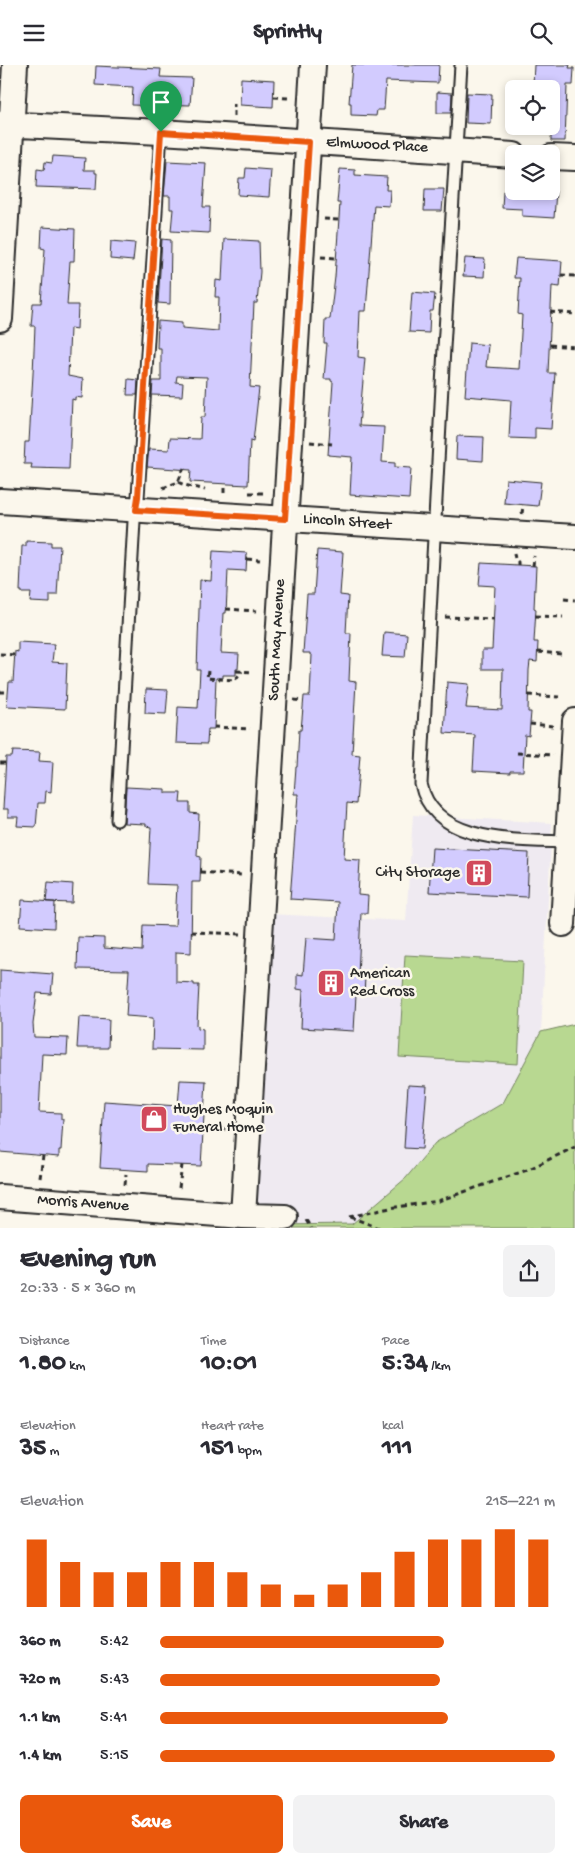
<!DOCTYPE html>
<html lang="en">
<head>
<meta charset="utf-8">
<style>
  :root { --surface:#fff; --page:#f2f2f3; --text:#2b2b33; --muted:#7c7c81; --accent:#ea580c }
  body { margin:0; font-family:"Gochi Hand",sans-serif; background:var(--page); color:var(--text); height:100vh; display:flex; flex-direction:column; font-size:19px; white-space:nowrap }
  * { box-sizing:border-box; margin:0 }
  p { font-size:16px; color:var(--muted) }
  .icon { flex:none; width:28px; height:28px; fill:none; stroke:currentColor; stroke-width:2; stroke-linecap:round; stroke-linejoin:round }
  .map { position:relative; height:1163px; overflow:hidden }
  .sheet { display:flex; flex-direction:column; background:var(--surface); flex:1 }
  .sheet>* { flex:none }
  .controls { position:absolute; left:505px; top:15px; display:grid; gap:10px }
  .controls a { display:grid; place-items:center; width:55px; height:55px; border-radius:8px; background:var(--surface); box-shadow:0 2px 8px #0003; font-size:25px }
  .pin { position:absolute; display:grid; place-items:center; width:42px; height:42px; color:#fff; margin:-51px -21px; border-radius:50% 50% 50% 0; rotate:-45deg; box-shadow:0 0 5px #0007 }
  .pin .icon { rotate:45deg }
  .round { display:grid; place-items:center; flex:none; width:52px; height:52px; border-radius:8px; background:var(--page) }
  .headline { display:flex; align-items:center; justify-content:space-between; height:85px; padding:0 20px }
  h1 { font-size:28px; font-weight:800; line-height:38px }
  .figures { display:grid; grid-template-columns:repeat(3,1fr); gap:8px; height:85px; padding:5px 20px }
  .figures div { display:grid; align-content:center }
  .figures b { font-size:25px; font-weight:800 }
  .figures small { font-size:14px; font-weight:400 }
  .figures p { font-size:14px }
  .chart { height:140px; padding:10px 20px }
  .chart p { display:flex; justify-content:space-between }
  .chart svg { width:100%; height:90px; margin-top:5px; stroke:var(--accent); stroke-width:6 }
  .primary-button { display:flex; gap:10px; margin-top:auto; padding:10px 20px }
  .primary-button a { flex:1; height:58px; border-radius:8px; background:var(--accent); color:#fff; font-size:20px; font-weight:800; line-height:58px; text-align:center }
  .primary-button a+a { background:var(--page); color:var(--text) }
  ul { padding:0 20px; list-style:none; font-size:16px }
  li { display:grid; grid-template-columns:80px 60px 1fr; align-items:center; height:38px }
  li i { height:12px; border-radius:6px; background:var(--accent) }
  header { display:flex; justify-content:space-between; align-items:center; height:65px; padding:0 20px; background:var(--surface); font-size:22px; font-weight:800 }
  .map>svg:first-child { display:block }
</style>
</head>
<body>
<header><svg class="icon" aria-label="menu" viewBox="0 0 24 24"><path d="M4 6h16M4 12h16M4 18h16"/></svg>Sprintly<svg class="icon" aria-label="search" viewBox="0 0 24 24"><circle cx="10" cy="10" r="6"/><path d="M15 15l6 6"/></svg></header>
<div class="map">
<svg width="575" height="1163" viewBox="0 0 575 1163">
  <rect width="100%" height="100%" fill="#fbf7ec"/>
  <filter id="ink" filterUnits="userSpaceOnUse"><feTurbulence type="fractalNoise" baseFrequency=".02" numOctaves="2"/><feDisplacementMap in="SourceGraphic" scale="10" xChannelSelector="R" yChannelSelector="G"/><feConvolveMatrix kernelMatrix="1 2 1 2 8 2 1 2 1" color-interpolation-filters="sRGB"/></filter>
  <g filter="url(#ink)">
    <path fill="#efeaf1" d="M413,750L552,758L541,967L503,1038L435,1078L406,1113L352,1159L248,1160L269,849L406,856Z"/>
    <path fill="#b8d891" stroke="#72825e" d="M405,890L523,896L518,999L399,992Z
      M575,959V1163H277L279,1160L352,1159L406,1113L435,1078L503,1038L541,967Z"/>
    <path fill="#d2cbfe" stroke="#2b2b2b" d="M352,0H439L438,18L386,16L384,45H377L376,51L351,50V38H349Z
      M534,0H570L569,3H574L573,20H567L565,76H551V20L533,19Z
      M96,1L161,4L160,12L192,13L190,40L159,39V41L132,40L133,22L95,20Z
      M241,13L274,15L273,42L240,40Z
      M437,27L452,28L451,48H437Z
      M467,28L492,29L491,59L466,58Z
      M53,91L85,93L84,105H95V108H97L96,124L36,122L37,104L44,105L45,97L52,98Z
      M167,96L206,98L203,142H210L209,168L171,166L173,144H170V131H164Z
      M246,103L271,105L269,132L238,130L239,113H245Z
      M340,104L355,105V110L387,112L386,125H390L389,141L374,140L366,246H360L358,292L365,293L359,361L384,362L382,397L395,398V402L411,403L409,434L350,430L352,392L328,390L333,317L331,316V314H324L327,278H324L325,254H330L335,212L340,138H337Z
      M425,124H444L442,146H424Z
      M503,126H556L554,153L522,151V144L502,143Z
      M42,162L75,164L74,196H70L67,240H78L77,264L70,263L68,311L83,314L82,333L75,332V335L72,334L69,404L31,403L32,399H24L25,377H29L33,309L35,261H31L33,238H41L45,184L41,183Z
      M162,174L171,175L170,239L158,238Z
      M224,174L259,176L260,207L257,238H254L250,322L259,323L253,377L250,376L248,420L190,417L191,405L147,402L149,384L169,385L170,373L200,374L201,352H205L207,312L177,311L176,317L183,318L182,331L152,330L153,316H161V283H157L158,256L182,258V263L218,266L219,232H215L216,215L222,216Z
      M111,176L135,178L133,196L110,194Z
      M465,193L485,194L484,212L463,211Z
      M516,193L562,196L560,222L552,221L548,308H555L551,364L535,363V374L509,373L511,335L465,331L469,278L488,280L486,302L519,304L522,250L518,249L520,213H514Z
      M412,227L435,229L433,246H430L429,268L409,267Z
      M128,314L138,315L137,330H127Z
      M457,371L484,372L483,396L456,394Z
      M506,414L541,417L538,441L504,438Z
      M26,476L51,477V481H60L57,530H50V538L30,537L31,528H22V526H20L22,481H26Z
      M317,485L343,487L340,530L348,531L346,568H351L349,616L356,617L352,689L360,690L356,739L347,738L344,794L360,795L358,830L368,831L367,848H361L358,911L365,912L364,930H356L354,966L301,963L303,925L297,924V909L303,910L306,873L336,875L338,837L290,834L298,729H294L296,702H297L299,665H301L304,631H310L312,590H310V588H303L307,529H314Z
      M213,486L247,488L246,506L228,505L226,548H223L221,588L239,589L238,604H236V610H223V613H216L214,664H208L207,679L176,678L178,642L198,643L200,605H197L200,515L211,516Z
      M481,498L536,501L534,543L536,544L534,577H538L537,597L530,596L529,605L528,647H531L529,671L525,670L523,706H510V708L473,706L475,670L444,668L447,617L469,619L466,643L502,645L503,604H482V585H492L495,521L479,520Z
      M384,567L407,569L405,592L382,591Z
      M18,577L54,579L52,597L67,598L65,644L7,641L9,617H13L15,586L18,587Z
      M146,624L168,625L166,649L145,648Z
      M13,686L40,687L39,696L53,697L51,727L46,726L45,738H38L36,762L17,761L18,752H8V744H3L6,692H12Z
      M126,722L165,724V728H181L180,738H190V748L199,749L197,791L201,792L200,817H192L191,888L176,887V917L194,918V920H199L197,960H198V963L203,964V985L152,984L153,953L126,951L129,905L77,904L78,872L104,873V883L142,886L143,860L175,861L177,820L148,819L151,762L146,761V759L124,758Z
      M432,783L529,788L527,832L429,827Z
      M48,817L73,819L72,838L46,837Z
      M22,835L55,837L54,863L20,861Z
      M0,905L53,909L51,929L37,928L33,959L34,972L68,973L67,990L42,989L39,1047L61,1048V1054H63L61,1085H59V1092L0,1087Z
      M79,952L109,954L108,983H77Z
      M180,1015L206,1016L201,1101L148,1099V1106L100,1103L104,1036L178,1041Z
      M408,1020L427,1021L422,1084L404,1083Z"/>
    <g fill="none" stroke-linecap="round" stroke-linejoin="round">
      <g stroke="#2b2b2b" stroke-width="15">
        <path id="lane" d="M461,0L444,283L421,719C434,780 520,775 568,777
          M117,755L134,456L138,432L161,67"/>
      </g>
      <g stroke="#2b2b2b" stroke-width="28">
        <path id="street" d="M0,59L161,67L514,90
          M551,92L575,93
          M0,254L15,0
          M0,436L575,472
          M563,859L575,656
          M0,1132L243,1151L285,1152
          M243,1151L313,0"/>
      </g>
      <path stroke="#2b2b2b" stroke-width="3" stroke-dasharray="5 4" stroke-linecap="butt" d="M274,32L288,33
        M234,51V39
        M324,154L338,155
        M321,192L336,193
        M561,210L575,211
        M550,247L575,249
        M550,280L575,282
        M310,377L332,379
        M178,417C187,422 196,422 205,425
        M163,423L178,417L184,403
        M224,428V419
        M249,428H264
        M522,449L523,440
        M514,488L515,494L518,497V500
        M247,494L260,495
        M533,501L534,491
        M564,534L575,535
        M226,544L257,546
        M535,551L563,552
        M445,552L494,554
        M538,587L562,589
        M0,589L15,590
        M208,606L207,613L235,615L242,606
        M236,606L253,607
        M0,627H8
        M528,630L559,632
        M294,635L303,636
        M530,659L554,661
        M214,662L250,664
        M517,688L553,690
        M0,698H6
        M200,807L242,810
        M191,867L241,869
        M203,1063L226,1064
        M40,1113L43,1091
        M125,1120L126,1109
        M179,1123L182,1100
        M349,1152L390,1143L438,1136L527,1105L575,1082
        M350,1152L379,1163
        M306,1155L311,1163"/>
      <use href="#lane" stroke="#fbf7ec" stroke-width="11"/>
      <use href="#street" stroke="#fbf7ec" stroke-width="24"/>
    </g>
  </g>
  <g fill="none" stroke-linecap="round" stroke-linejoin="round" filter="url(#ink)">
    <g stroke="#fff" stroke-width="10">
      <path id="route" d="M161,67L309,77L285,454L136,445L138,432Z"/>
    </g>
    <use href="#route" stroke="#ea580c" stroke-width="6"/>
  </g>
  <defs>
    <g id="building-square" transform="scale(1.4375)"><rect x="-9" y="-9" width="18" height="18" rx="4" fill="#d1495b" stroke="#fbf7ec"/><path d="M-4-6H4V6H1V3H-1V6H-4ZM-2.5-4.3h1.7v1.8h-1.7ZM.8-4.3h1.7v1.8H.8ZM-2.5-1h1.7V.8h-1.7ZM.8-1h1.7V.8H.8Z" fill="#fff"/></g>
    <g id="shop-square" transform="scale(1.4375)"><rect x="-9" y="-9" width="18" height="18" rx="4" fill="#d1495b" stroke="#fbf7ec"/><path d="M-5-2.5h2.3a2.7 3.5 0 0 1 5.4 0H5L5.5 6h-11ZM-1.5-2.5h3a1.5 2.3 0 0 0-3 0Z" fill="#fff"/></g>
  </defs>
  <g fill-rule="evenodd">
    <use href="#building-square" x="479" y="808"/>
    <use href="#building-square" x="331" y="918"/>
    <use href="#shop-square" x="154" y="1054"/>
  </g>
  <g text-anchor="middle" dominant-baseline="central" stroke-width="5" stroke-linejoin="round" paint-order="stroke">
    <g font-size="16" fill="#2b2b2b" stroke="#fbf7ec">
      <text transform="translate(377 81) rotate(3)">Elmwood Place</text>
      <text transform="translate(347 458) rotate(4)">Lincoln Street</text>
      <text transform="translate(278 575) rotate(-87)">South May Avenue</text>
      <text transform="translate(83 1139) rotate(4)">Morris Avenue</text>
    </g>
    <g font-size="16" fill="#2b2b2b" stroke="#fbf7ec" text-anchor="start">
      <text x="460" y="808" text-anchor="end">City Storage</text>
      <text x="350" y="909">American<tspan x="350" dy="18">Red Cross</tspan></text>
      <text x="173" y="1045">Hughes Moquin<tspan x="173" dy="18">Funeral Home</tspan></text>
    </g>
  </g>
</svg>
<div class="controls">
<a><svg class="icon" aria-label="locate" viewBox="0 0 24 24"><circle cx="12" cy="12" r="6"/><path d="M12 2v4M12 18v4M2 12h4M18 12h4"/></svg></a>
<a><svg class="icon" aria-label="layers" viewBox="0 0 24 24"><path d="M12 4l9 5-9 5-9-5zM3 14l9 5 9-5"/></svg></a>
</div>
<div class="pin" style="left:161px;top:67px;background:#1e9e55"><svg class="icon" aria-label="arrive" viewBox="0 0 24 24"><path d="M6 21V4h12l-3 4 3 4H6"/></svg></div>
</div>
<section class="sheet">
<div class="headline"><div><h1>Evening run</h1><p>20:33 · 5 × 360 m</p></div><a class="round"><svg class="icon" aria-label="share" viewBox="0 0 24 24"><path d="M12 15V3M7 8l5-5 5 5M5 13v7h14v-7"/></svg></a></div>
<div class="figures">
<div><p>Distance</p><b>1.80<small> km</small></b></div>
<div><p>Time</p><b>10:01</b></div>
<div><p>Pace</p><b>5:34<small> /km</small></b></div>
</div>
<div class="figures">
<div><p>Elevation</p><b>35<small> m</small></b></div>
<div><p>Heart rate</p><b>151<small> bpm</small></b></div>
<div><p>kcal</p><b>111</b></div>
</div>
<div class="chart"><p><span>Elevation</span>215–221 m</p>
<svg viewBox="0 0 160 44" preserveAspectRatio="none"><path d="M5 44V11M15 44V22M25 44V27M35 44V27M45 44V22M55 44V22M65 44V27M75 44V33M85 44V38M95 44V33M105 44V27M115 44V17M125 44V11M135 44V11M145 44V6M155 44V11"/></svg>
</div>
<ul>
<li><b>360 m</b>5:42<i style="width:72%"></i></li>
<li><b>720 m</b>5:43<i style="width:71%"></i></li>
<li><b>1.1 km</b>5:41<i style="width:73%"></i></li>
<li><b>1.4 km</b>5:15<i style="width:100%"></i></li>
</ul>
<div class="primary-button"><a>Save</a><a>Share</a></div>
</section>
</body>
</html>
